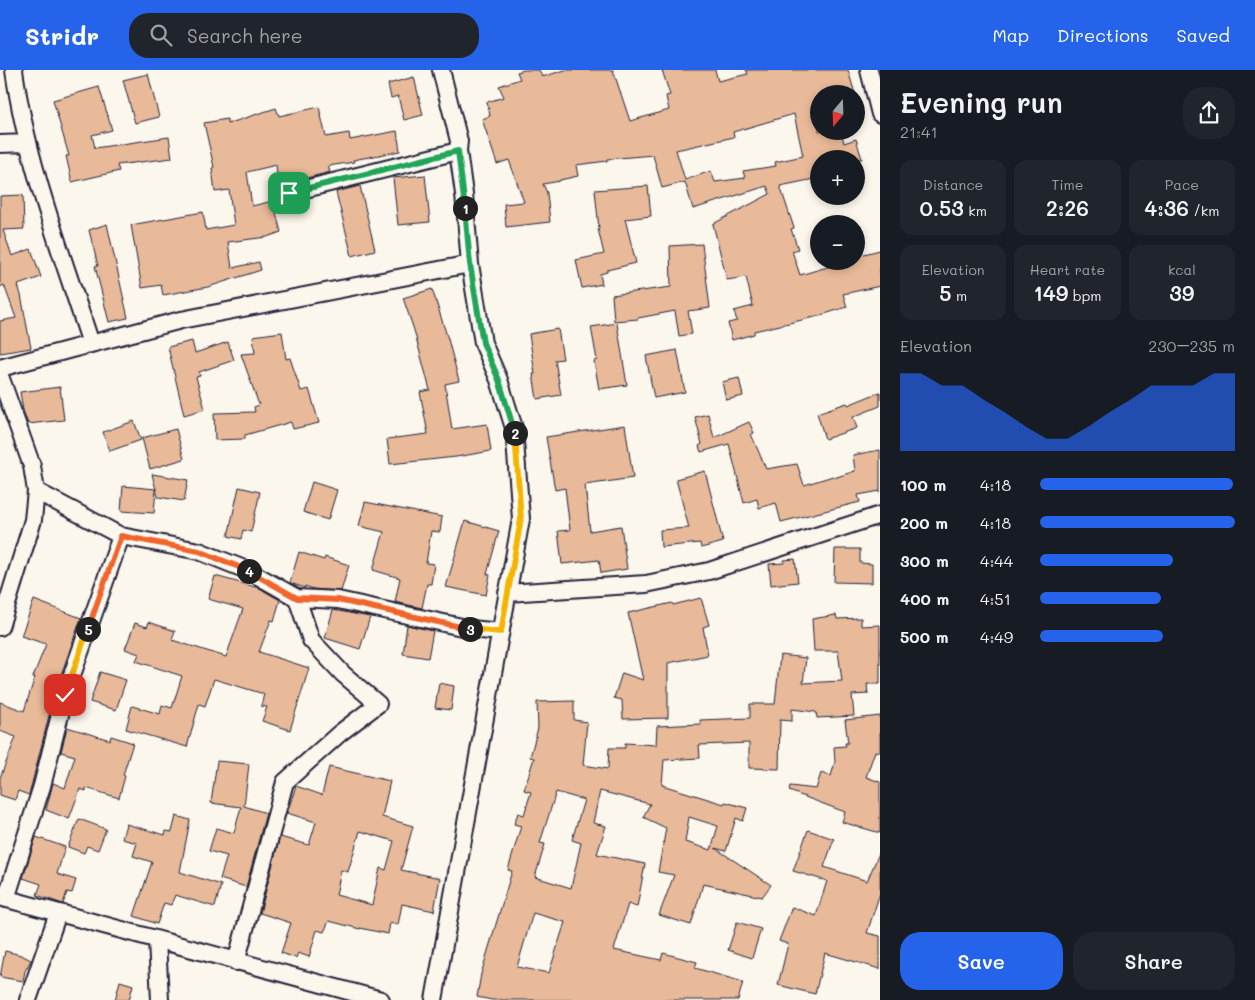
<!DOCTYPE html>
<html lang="en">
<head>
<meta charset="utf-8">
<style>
  :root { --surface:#171b24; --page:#20242c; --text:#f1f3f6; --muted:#9ea1a6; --accent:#2563eb }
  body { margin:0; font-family:Mali,sans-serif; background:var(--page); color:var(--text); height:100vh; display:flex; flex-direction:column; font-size:19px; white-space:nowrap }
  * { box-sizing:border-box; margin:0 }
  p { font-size:16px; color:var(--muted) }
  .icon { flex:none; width:28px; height:28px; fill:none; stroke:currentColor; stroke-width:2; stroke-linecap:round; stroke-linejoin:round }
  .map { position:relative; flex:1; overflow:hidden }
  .panel { display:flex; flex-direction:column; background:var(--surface); width:375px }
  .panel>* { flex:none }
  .needle { width:32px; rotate:199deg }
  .fabs { position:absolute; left:810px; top:15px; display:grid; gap:10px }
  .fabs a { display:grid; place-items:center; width:55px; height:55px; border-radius:50%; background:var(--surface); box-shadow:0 2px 8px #0003; font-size:25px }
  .pin { position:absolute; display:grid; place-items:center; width:42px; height:42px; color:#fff; margin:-21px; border-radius:10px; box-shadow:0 2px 8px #0006 }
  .km { position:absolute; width:25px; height:25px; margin:-12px; border-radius:50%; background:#222; color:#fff; font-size:14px; line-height:25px; text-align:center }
  .round { display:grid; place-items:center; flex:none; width:52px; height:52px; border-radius:20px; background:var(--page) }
  .headline { display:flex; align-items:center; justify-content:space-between; height:85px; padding:0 20px }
  h1 { font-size:28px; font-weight:600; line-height:38px }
  .stats { display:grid; grid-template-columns:repeat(3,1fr); gap:8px; height:85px; padding:5px 20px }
  .stats div { display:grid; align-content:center; border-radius:12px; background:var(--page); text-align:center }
  .stats b { font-size:21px; font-weight:600 }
  .stats small { font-size:14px; font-weight:400 }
  .stats p { font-size:14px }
  .chart { height:140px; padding:10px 20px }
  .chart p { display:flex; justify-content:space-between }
  .chart svg { width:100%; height:90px; margin-top:5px; fill:var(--accent); opacity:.7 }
  .primary-button { display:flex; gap:10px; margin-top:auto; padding:10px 20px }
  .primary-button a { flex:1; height:58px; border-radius:20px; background:var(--accent); color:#fff; font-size:20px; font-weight:600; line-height:58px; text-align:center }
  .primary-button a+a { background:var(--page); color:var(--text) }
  ul { padding:0 20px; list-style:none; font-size:16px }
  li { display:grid; grid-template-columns:80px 60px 1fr; align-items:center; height:38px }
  li i { height:12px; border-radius:6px; background:var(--accent) }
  header { display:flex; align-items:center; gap:30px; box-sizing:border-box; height:70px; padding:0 25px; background:var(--accent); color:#fff }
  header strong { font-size:24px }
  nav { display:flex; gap:28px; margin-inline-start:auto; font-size:18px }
  .search { width:350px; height:45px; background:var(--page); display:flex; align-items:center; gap:12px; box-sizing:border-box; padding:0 18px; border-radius:20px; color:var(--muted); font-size:19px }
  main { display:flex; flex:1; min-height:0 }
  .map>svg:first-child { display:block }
</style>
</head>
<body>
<header>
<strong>Stridr</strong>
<div class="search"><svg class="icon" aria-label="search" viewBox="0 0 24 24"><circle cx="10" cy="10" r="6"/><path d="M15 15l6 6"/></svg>Search here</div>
<nav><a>Map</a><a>Directions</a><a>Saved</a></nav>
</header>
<main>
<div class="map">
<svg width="880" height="930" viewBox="0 0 880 930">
  <rect width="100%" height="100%" fill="#fbf7ec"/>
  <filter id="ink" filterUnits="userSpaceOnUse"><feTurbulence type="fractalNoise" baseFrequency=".02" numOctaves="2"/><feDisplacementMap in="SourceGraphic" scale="10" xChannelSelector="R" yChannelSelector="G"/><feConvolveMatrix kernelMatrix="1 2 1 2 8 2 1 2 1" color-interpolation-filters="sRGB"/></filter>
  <g filter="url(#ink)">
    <path fill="#e9ba99" stroke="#22223b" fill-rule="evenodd" d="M524,0H539L542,7L565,0H613L630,51L669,40L666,26L670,25L662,0H715L718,11L748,4L746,0H848L855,24H819V61H841L844,73L856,69L862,89H819V108L780,116L794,158L791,159L798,179L792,181L800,205L838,194L837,191H856V186L880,180V216L843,224L847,237L815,247L754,261V264L732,270L728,253L737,251L734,241L753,236L746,207L727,210L713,154L770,124L767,116L693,139L685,112L662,118L653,85L607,89V91L576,95L578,106L560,110V111L543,114L547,123L550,152L506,157L504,134L524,132L509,90L497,94L482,49L490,46L487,32L504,27L499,16L520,9L517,2ZM794,44L803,86L775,92L776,96L743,101L745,108L715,112L711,101L685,110L676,80L734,67L733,62Z
      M148,4L159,47L135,53L123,10Z
      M414,7L423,45L404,50L398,26L391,28L388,14Z
      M99,17L112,60L92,65L95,78L169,67L172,88L117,95L119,101L72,112L66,86H69L53,30Z
      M319,37L326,67L349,63L350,70L397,61L400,81L353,90L354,92L328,96L330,102L295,111L278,113L276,95L247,102L252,136L273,131L281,162L267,167L228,172L232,198L259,192L261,200L208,217L163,225L161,215L142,218L131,155L203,142L206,160L234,155L229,120L215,122L212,98L214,97L204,53L227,49V54L276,38L279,46Z
      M425,105L430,152L398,155L393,108Z
      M360,116L375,180L352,186L336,122Z
      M648,116L651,146L625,149L636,193L607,200V202L600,204L602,214L582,218L576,190L604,184L598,159H599L595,120Z
      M23,125L24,159L3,160L12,186L31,179L41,207L18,215L21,225L31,278L0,283V251L16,248L4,215L0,217V126Z
      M107,154L128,248L109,252L95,196H98L89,160Z
      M702,174L710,238L688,241L692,264L679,266L675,241L638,248V249L614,251L612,225L671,217L670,176Z
      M432,219L448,269L459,311L445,314L452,359L487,354L491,381L456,387L390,394L387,369L428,364L420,322L430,320L414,260L403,228Z
      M617,253L627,315L599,319L594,291L597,290L591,257Z
      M558,259L563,289L555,290L561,325L537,329L533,304H535L529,264Z
      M282,262L286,289L290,288L301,321L309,319L319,353L293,359L291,352L245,365V369L215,370L214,343L255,342L254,337L259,335L241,284L255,283L253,266Z
      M192,271L195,283L228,272L234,290L199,302L200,306L196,307L205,339L184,345L168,277Z
      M677,280L685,322L654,328L646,286Z
      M739,308L743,326L726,330L722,312Z
      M60,317L64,350L28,354L23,340L20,322Z
      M880,322V336L853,347L857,358L825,369L817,343L847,333L848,335Z
      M708,344L714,368L749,352L754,363L751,364L766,399L797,394L804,415L833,406L834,408L855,401L853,385L880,380V421L858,425L860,432L781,452L776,433L759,438L757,429L744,433L729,374L701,382L699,376L702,374L695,347Z
      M134,351L141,370L110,381L103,362Z
      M625,355L633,408L585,415L590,461L621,456L627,499L601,503L599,490L562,494L558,461L570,460L565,418L555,420L546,367Z
      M176,359L184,389L150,399L142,368Z
      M705,401L723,472L701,478L700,473L661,477L660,460L689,458L676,409Z
      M152,404L188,410L184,431L158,427Z
      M312,412L337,420L328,450L303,442Z
      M123,416L156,419L154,443L121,441Z
      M239,417L260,422L251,462L243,460L241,469L228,466Z
      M365,432L442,447L440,462L431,461L426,493L434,494L431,514H427L422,538L395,532L400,508L373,500L384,462L359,456Z
      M465,451L499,461L487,504L490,505L486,525L446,517Z
      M835,479H860V493L872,494V513L834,512Z
      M299,482L324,490L325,487L349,495L341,521L313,519L305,516V518L290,513Z
      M795,489L798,512L771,515L769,494L784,493V490Z
      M215,506L259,518L280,530L274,551L271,550L259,582L309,598L290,660L262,651L267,637L261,636L264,624L214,609L205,636L199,634L187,677L126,659L132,636L160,644L162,635L172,638L182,606L136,591L139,584L125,579L135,553L147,557L149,552L175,561L172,570L226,587L243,539L208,529Z
      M701,528L709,555L703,557L708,585L668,593V648L623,649L622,630L614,628L622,603L643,610L628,543L672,533L673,535Z
      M34,530L81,548L55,622L29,725L18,721L15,730L0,725V708L16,667L0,661V632L24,641L35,607H33L46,574L21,566Z
      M333,540L370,547L360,579L325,568Z
      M836,545L837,549L861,548V556L880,555V614H867L868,624L852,625L854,646L817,648L816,642L792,639V651L780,650L779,699L749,698V673L699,675L700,688L664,690L662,715L724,734L725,732L747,738L743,751L736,748L726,781L715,778L771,815L762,827L703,814L691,855L659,845L674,805L658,802L666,758L643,747L650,734L600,721L593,753L606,756L597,784L645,794L637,837L628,834L614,880L661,890L663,883L697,892L695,898L743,912L738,930H492L477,927L481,904L512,801L508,800L521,756L514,754L518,743L524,745L531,722L524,720L534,688L530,687L538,658L537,632L574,631V650L587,652L583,695L608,699L609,678H625V673L656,675L657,656L701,654L700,650L750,648V634H775L780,585L806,588L803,613L842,611L838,581H814L812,549ZM556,722L584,730L572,770L581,773L571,818L535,807L545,774L540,773ZM689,747L718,756L711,780L685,772ZM533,843L565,852L549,903L517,897Z
      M407,555L433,561L428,588L403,584Z
      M100,602L126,610L116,640L90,632Z
      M439,613L454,616L451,640L435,638Z
      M880,646V682L875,681L866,707L880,712V763L842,752L845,742L789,721L790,716L816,719L821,703L831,706L835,692L834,677L846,676L845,673H848L845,650Z
      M67,657L110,670L111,666L133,673L123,705L125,706L119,728L86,718V721L80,719L69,749L46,740L53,713L65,718L75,686L61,682Z
      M217,691L249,694L244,736L266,743L246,817L220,809L227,786L209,781L216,758L234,763L241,737L211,733Z
      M329,697L390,711L382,747L413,756L401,800L440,808L434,841L402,834L398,855L390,853L388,864L360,858V859L329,851L324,862L317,860L309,887L298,883L296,888L281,883L291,853L260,843L280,767L309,775L316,752L287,743L296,716L322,725ZM360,761L394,771L386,800L380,798L372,835L336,825L341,800L348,802Z
      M176,746L190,750L180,802L221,815L215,837L175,825L171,835L164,833L157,854L134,846L152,792L133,786L137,773L122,769L126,754L165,765L166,761L172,762Z
      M79,749L106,759L98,780L87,776L84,783L68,777Z
      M808,760L834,769L824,797L867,811L880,781V823L867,863L880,866V899L825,883L815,924L778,915L788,874L779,871L792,837L816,846L827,811L793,801Z
      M36,767L65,777L57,804L76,810L72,823L67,822L63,834L37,825L41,814L23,808Z
      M737,852L761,859L752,888L728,880Z
      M5,881L21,885L31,890L25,901L23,911L0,907Z
      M120,911L133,915L129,930H115Z"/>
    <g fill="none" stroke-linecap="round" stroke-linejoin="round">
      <g stroke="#22223b" stroke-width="20">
        <path id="minor" d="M14,0C27,94 62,184 91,274
          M869,0L880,44
          M0,74L28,73
          M289,123L458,81
          M0,298L181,250L470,194
          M0,306L32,396L36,421L33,450L0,557
          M36,421L121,466L199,481L249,501L297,528L338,530L471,559L501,562
          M507,523L646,514L709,501L880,445
          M0,827L381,930
          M6,829L42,716L65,625L121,466
          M157,870L160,930
          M236,892L285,712L340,663L378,634L343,604L311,570L297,528
          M28,930L58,843
          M434,930L521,449L514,358L499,310L483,273L470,194L464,124L458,81L459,71L441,0"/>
      </g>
      <use href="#minor" stroke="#fbf7ec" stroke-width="16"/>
    </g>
  </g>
  <g fill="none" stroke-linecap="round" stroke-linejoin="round" filter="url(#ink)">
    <g stroke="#fff" stroke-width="10">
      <path id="split-1" d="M289,123L458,81L465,138"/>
    </g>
    <g stroke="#fff" stroke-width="10">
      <path id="split-2" d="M465,138L470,194L483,273L499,310L515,363"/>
    </g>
    <g stroke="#fff" stroke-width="10">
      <path id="split-3" d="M470,559L501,562L521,449L515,363"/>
    </g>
    <g stroke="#fff" stroke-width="10">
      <path id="split-4" d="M249,501L297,528L338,530L470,559"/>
    </g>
    <g stroke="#fff" stroke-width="10">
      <path id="split-5" d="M88,559L121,466L199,481L249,501"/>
    </g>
    <g stroke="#fff" stroke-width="10">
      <path id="split-6" d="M65,625L88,559"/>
    </g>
    <use href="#split-1" stroke="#22a559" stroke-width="6"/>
    <use href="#split-2" stroke="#22a559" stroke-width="6"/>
    <use href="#split-3" stroke="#f5b400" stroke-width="6"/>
    <use href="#split-4" stroke="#f0652b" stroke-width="6"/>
    <use href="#split-5" stroke="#f0652b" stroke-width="6"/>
    <use href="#split-6" stroke="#f5b400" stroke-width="6"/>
  </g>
</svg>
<div class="fabs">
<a><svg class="needle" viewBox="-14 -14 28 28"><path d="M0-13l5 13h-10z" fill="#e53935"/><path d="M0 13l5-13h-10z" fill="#9ea1a6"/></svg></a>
<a>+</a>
<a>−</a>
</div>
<div class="pin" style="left:289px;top:123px;background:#1e9e55"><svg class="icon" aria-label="arrive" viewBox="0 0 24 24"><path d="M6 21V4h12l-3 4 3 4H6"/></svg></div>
<div class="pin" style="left:65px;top:625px;background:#d93025"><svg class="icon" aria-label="check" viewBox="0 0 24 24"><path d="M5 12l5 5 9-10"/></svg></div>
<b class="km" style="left:465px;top:138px">1</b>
<b class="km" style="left:515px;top:363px">2</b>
<b class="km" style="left:470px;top:559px">3</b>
<b class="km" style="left:249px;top:501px">4</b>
<b class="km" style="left:88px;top:559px">5</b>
</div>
<section class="panel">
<div class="headline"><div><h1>Evening run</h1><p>21:41</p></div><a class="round"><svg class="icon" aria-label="share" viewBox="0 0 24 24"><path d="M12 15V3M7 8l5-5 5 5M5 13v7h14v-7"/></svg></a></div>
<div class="stats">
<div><p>Distance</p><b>0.53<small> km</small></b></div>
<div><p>Time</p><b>2:26</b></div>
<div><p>Pace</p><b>4:36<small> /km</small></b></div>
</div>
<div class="stats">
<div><p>Elevation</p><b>5<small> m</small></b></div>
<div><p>Heart rate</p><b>149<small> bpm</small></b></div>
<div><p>kcal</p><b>39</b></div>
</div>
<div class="chart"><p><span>Elevation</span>230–235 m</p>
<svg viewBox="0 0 160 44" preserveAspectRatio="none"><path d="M0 44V6L10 6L20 12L30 12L40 19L50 25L60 32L70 38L80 38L90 32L100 25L110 19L120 12L130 12L140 12L150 6L160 6V44z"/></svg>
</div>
<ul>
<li><b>100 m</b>4:18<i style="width:99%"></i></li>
<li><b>200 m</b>4:18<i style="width:100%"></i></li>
<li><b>300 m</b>4:44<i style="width:68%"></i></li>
<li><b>400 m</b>4:51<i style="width:62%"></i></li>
<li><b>500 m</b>4:49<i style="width:63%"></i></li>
</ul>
<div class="primary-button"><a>Save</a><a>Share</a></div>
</section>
</main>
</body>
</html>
